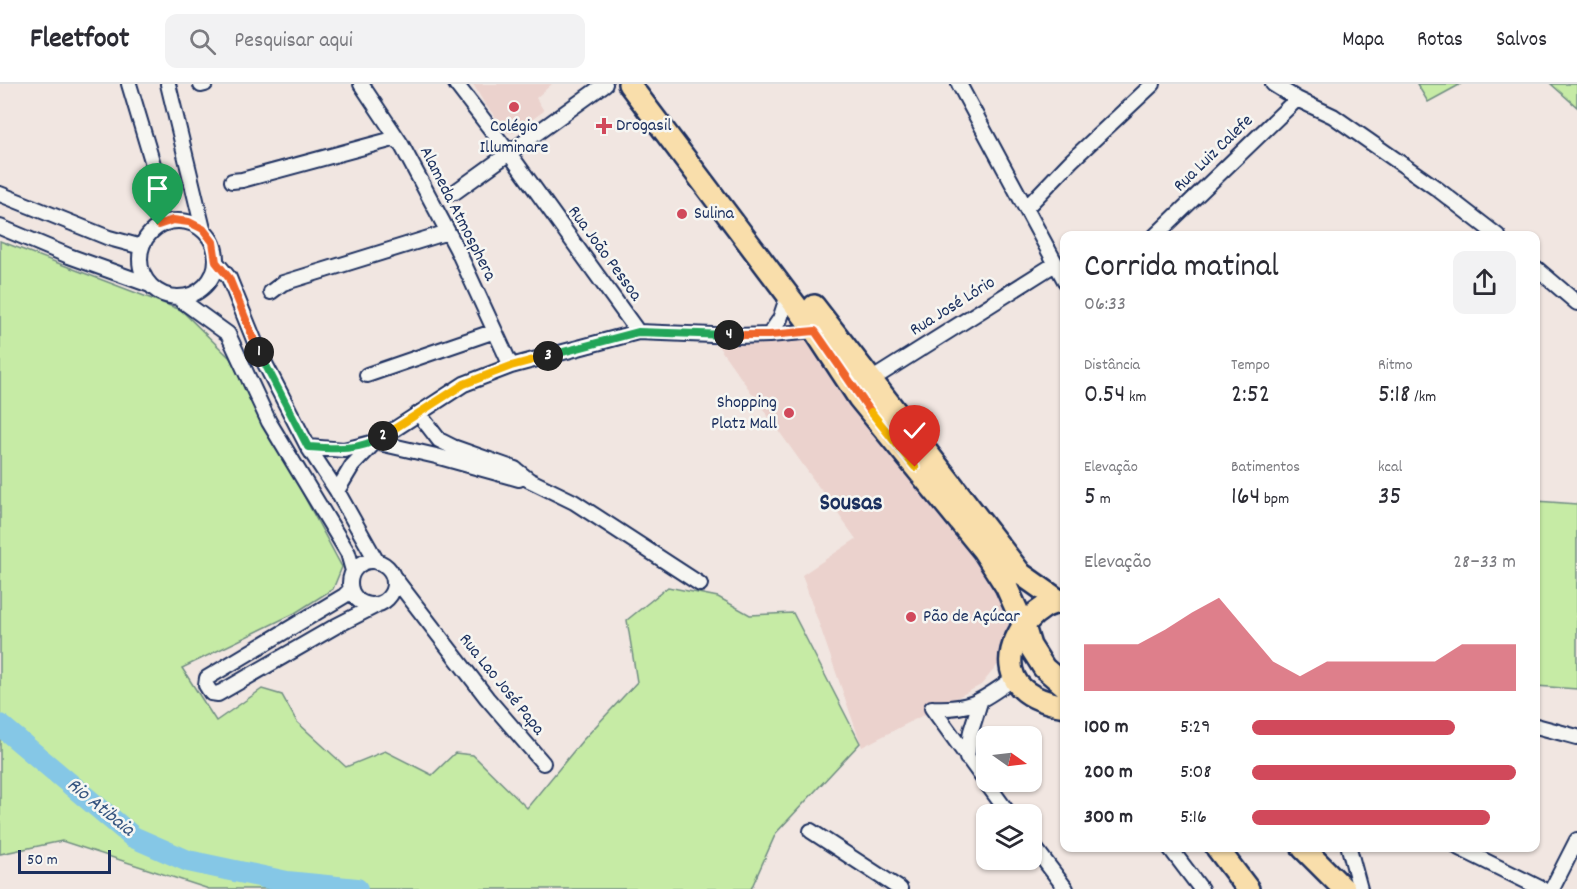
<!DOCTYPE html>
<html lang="pt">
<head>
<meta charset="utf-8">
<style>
  :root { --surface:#fff; --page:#f2f2f3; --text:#2b2b33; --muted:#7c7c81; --line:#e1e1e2; --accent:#d1495b }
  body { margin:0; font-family:Dekko,sans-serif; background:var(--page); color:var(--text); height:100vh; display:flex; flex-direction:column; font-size:22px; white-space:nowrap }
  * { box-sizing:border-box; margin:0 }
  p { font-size:20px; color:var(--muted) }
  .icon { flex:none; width:33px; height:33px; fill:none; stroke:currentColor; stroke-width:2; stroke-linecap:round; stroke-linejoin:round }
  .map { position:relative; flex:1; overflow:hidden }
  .drawer { position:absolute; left:1060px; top:147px; width:480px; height:621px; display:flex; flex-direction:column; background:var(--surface); border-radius:12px; box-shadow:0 2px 4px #0004 }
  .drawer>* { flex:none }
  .needle { width:39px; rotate:104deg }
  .fabs { position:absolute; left:976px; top:642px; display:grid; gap:12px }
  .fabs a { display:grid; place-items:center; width:66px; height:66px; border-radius:12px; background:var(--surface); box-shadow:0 2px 4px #0004; font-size:30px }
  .scale { position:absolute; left:18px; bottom:15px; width:93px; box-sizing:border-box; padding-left:6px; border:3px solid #1b2f5e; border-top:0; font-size:16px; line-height:21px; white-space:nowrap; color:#1b2f5e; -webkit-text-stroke:4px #f6f6f2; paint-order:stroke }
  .pin { position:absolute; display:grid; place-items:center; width:51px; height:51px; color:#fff; margin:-62px -26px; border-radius:50% 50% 50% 0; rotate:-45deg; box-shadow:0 0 6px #0007 }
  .pin .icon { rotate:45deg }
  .km { position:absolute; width:30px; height:30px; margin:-15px; border-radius:50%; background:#222; color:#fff; font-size:16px; line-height:30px; text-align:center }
  .round { display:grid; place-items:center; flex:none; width:63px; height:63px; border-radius:12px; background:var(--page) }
  .summary { display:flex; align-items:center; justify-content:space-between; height:102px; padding:0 24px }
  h1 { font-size:33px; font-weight:600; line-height:45px }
  .metrics { display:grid; grid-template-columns:repeat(3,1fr); gap:9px; height:102px; padding:6px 24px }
  .metrics div { display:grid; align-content:center }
  .metrics b { font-size:26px; font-weight:600 }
  .metrics small { font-size:16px; font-weight:400 }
  .metrics p { font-size:16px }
  .chart { height:168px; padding:12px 24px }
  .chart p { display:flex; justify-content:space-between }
  .chart svg { width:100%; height:108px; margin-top:6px; fill:var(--accent); opacity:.7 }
  ul { padding:0 24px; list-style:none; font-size:20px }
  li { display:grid; grid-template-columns:96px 72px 1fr; align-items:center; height:45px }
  li i { height:15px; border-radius:8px; background:var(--accent) }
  header { display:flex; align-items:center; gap:36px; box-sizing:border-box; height:84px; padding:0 30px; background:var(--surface); border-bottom:2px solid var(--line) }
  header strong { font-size:28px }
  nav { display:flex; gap:33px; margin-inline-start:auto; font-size:21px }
  .search { width:420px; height:54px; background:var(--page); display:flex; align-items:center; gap:15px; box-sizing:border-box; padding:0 21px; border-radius:12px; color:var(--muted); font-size:22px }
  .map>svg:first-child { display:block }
</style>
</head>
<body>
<header>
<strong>Fleetfoot</strong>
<div class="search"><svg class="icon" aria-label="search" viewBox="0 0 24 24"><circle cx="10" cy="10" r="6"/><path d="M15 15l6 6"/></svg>Pesquisar aqui</div>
<nav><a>Mapa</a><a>Rotas</a><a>Salvos</a></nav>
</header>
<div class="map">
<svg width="1577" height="805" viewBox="0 0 1577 805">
  <rect width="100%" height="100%" fill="#f1e6e1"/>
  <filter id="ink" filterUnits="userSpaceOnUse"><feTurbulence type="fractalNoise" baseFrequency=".0167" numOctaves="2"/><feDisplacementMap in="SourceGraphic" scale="12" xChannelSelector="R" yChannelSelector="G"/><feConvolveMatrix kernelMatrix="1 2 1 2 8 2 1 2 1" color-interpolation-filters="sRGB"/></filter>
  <g filter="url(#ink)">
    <path fill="#ebd2cd" d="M473,0H552L536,14L544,27L515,48L508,49L484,19Z
      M814,252L963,449L1012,529L1001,577L981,601L862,663L802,491L856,455L713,255Z"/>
    <path fill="#c6eba5" stroke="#708d82" stroke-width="1.5" d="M1417,0H1461L1428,18Z
      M1551,0H1577V23Z
      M0,157L181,226L230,274L342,483L333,505L295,529L182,584L216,637L262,605L282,611L297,638L346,683L385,667L432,691L455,669L473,671L527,724L582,657L637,598L627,536L668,503L718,513L750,531L793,529L860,659L776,749L751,805H209L62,757L0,770Z
      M1536,417L1577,420V605L1536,602Z"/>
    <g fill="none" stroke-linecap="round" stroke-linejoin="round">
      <path stroke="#85c7e6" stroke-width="22" d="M0,641L133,753L188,777L287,798L357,805"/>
      <g stroke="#1b2f5e" stroke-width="18">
        <path id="minor" d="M129,0L158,97V141
          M168,0L203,145
          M361,0L401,60L457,165L511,282
          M456,0L509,69L638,248
          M959,0L1065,197
          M1273,0L1297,15L1333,32L1436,104L1498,152
          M201,1L205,0
          M232,97L242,96L397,54
          M455,108L605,0
          M0,110L109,154L142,163
          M1026,124L1071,77L1153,0
          M140 175a38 38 0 1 1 76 0a38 38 0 1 1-76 0Z
          M0,143L69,172L150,201
          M1155,152L1297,15
          M216,178L229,194L259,268L308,363L337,407L377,478
          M1536,184L1577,219
          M271,208L283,199L448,148
          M177,213L228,250L269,338L348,469L353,487
          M769,251L780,235L788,211
          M367,291L495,247
          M871,296L1055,180
          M419,330L439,356L453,363L515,385L529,396L574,418L700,500
          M308,363L344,366L375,358L436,372L519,395
          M337,407L352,382L375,358L464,300L511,282L638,248L737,252L769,251L815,247
          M350 499a22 22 0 1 1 44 0a22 22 0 1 1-44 0Z
          M393,492L487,614L543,679
          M351,505L344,512L207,594L206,601L211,609L218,610L336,542L377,521
          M932,624L1009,730
          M932,624C973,626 982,616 1014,594
          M1536,642L1577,653
          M967,674L971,647L980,618
          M811,747L900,805
          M1032,760L1066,805
          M1170,764L1201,805
          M1349,764L1360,805
          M1459,764L1542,805
          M1552,805L1577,756"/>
      </g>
      <g stroke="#1b2f5e" stroke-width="26">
        <path id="primary" d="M629,0L815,247L859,314L983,466L1006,502L1024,542L1030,562L1044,584L1065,602
          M814,222L1021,490L1065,521
          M1065,516C1058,518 1049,520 1043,524C1022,537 1003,568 1014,593C1022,612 1047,619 1065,622
          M1217,764L1248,805
          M1303,764L1344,805"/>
      </g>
      <use href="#minor" stroke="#f6f6f2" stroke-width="14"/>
      <use href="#primary" stroke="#f9deab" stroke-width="21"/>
    </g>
  </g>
  <g fill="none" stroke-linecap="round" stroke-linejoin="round" filter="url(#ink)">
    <g stroke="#fff" stroke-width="12">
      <path id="split-1" d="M158,141L173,136L189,138L203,145L213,158L216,178L229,194L259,268"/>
    </g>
    <g stroke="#fff" stroke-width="12">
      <path id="split-2" d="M259,268L308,363C335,365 360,367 383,352"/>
    </g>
    <g stroke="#fff" stroke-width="12">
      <path id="split-3" d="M383,352L464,300L511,282L548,272"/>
    </g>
    <g stroke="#fff" stroke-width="12">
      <path id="split-4" d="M548,272L638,248L729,251"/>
    </g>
    <g stroke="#fff" stroke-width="12">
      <path id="split-5" d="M729,251H769L815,247L871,328"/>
    </g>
    <g stroke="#fff" stroke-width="12">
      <path id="split-6" d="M871,328L915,383"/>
    </g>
    <use href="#split-1" stroke="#f0652b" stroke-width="8"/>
    <use href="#split-2" stroke="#22a559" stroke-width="8"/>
    <use href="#split-3" stroke="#f5b400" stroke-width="8"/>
    <use href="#split-4" stroke="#22a559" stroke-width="8"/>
    <use href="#split-5" stroke="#f0652b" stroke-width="8"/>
    <use href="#split-6" stroke="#f5b400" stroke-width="8"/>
  </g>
  <g fill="#d1495b" stroke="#f6f6f2" stroke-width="2">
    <circle cx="514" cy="23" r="6"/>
    <path d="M601 33h6v6h6v6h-6v6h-6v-6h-6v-6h6z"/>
    <circle cx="682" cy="130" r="6"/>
    <circle cx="789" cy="329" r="6"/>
    <circle cx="911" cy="533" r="6"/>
  </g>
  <g text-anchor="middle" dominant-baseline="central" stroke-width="5" stroke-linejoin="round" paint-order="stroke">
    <g font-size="18" fill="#1b2f5e" stroke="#f6f6f2" text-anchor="start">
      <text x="616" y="42">Drogasil</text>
      <text x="514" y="43" text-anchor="middle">Colégio<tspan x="514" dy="21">Illuminare</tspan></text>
      <text x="694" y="130">Sulina</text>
      <text x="777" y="319" text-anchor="end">Shopping<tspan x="777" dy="21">Platz Mall</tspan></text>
      <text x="923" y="533">Pão de Açúcar</text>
    </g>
    <g font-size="18" fill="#1b2f5e" stroke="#f6f6f2">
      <text transform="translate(1214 70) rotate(-44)">Rua Luiz Calefe</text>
      <text transform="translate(457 130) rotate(63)">Alameda Atmosphera</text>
      <text transform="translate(604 170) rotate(54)">Rua João Pessoa</text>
      <text transform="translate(953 223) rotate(-32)">Rua José Lório</text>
      <text transform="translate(501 601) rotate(51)">Rua Lao José Papa</text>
    </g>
    <g font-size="20" font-style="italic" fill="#365580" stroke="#f6f6f2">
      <text transform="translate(100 724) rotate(39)">Rio Atibaia</text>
    </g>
    <g font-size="24" font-weight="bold" fill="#1b2f5e" stroke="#f6f6f2">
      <text x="851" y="420">Sousas</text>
    </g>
  </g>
</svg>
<div class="fabs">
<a><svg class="needle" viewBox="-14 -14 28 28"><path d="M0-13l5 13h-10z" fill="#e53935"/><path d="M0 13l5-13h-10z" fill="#7c7c81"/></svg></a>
<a><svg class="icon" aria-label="layers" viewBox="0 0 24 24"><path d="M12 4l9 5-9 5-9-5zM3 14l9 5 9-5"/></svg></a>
</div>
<div class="scale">50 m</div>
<div class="pin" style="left:158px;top:141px;background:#1e9e55"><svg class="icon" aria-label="arrive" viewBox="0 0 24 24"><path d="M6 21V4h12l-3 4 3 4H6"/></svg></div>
<div class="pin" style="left:915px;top:383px;background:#d93025"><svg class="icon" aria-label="check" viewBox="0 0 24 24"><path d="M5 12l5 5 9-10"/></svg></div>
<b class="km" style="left:259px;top:268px">1</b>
<b class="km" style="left:383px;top:352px">2</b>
<b class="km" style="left:548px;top:272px">3</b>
<b class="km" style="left:729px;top:251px">4</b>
<section class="drawer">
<div class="summary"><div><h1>Corrida matinal</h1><p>06:33</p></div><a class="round"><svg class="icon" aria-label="share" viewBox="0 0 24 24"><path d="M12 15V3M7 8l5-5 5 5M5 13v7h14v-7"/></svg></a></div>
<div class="metrics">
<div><p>Distância</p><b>0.54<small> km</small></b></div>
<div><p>Tempo</p><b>2:52</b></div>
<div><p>Ritmo</p><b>5:18<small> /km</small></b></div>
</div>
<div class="metrics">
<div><p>Elevação</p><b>5<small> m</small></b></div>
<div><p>Batimentos</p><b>164<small> bpm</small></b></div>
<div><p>kcal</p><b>35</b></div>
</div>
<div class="chart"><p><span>Elevação</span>28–33 m</p>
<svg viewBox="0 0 160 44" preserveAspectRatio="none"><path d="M0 44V25L10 25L20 25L30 19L40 12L50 6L60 19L70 32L80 38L90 32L100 32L110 32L120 32L130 32L140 25L150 25L160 25V44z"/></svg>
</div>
<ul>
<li><b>100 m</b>5:29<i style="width:77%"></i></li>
<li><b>200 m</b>5:08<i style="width:100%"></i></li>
<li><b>300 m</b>5:16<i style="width:90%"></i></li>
</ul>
</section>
</div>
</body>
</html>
